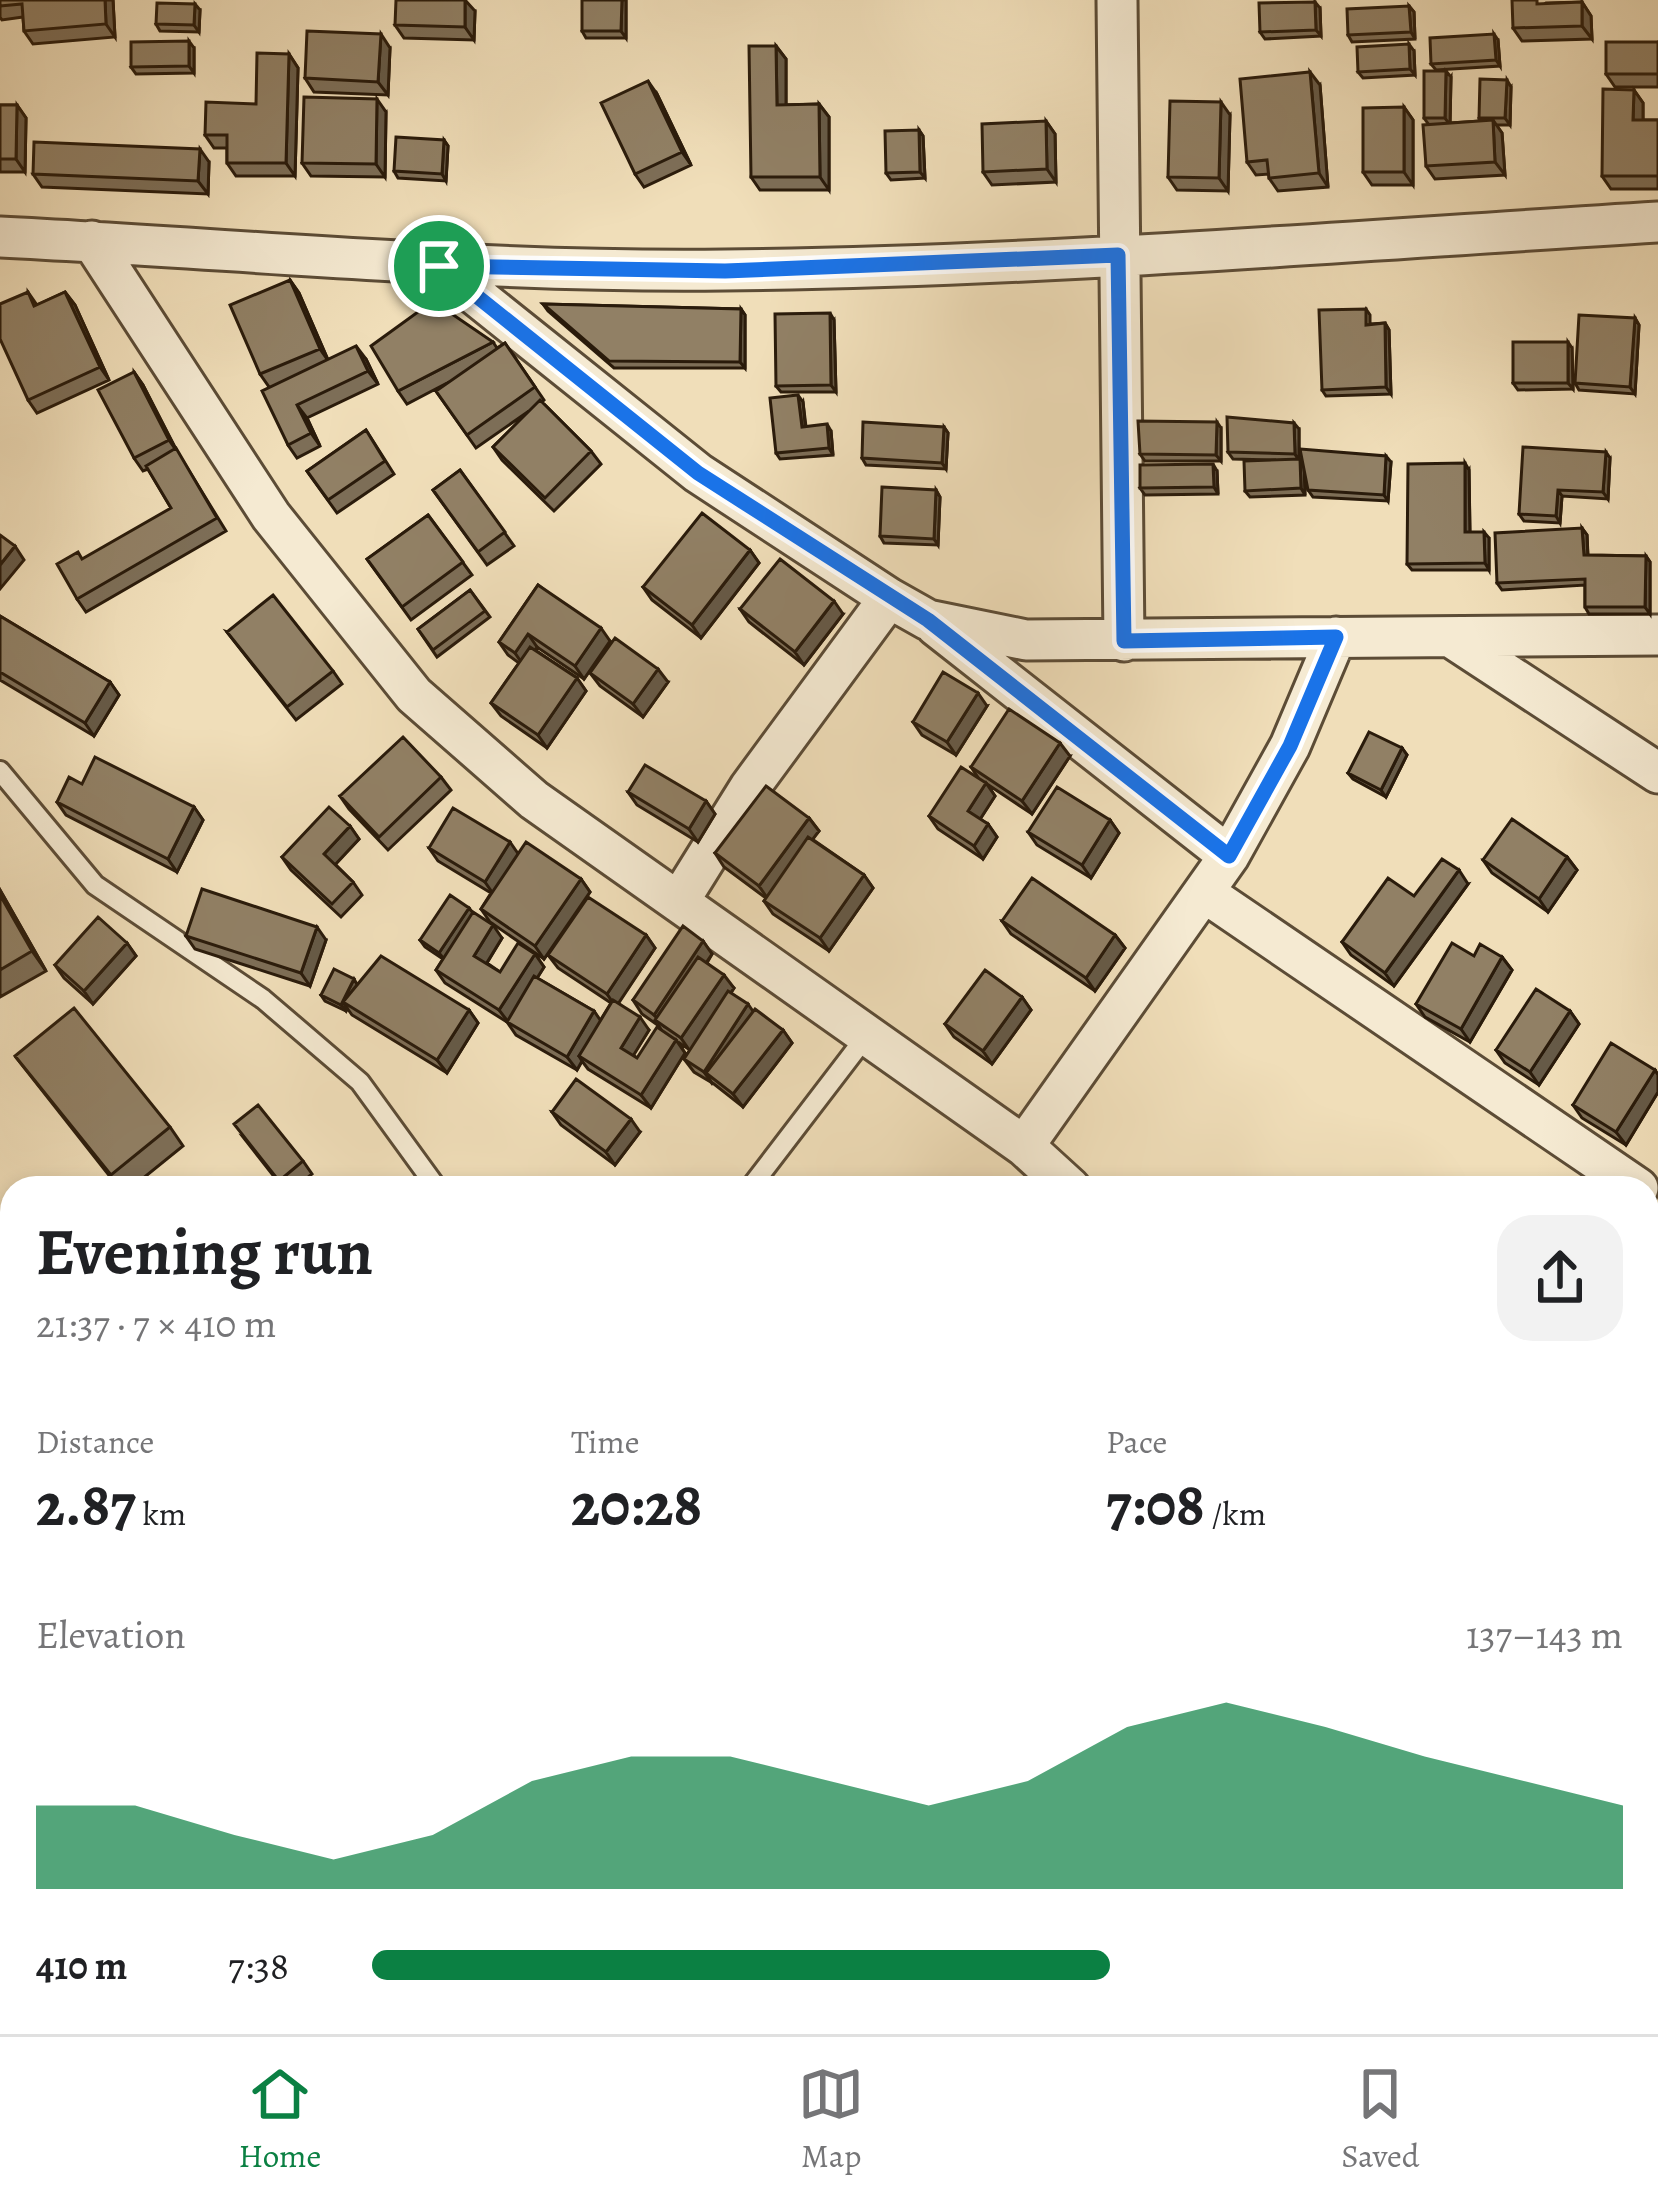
<!DOCTYPE html>
<html lang="en">
<head>
<meta charset="utf-8">
<style>
  :root { --surface:#fff; --page:#f2f2f2; --text:#202124; --muted:#757577; --line:#e0e0e0; --accent:#0b8043 }
  body { margin:0; font-family:Alegreya,serif; background:var(--page); color:var(--text); height:100vh; display:flex; flex-direction:column; font-size:45px; white-space:nowrap }
  * { box-sizing:border-box; margin:0 }
  p { font-size:39px; color:var(--muted) }
  .icon { flex:none; width:66px; height:66px; fill:none; stroke:currentColor; stroke-width:2; stroke-linecap:round; stroke-linejoin:round }
  .map { position:relative; flex:1; overflow:hidden }
  .panel { position:absolute; left:0px; top:1176px; width:1659px; height:858px; display:flex; flex-direction:column; background:var(--surface); border-radius:36px 36px 0 0; box-shadow:0 6px 18px #0003 }
  .panel>* { flex:none }
  .pin { position:absolute; display:grid; place-items:center; width:102px; height:102px; color:#fff; margin:-51px; border:6px solid #fff; border-radius:50%; box-shadow:0 3px 12px #0007 }
  .round { display:grid; place-items:center; flex:none; width:126px; height:126px; border-radius:36px; background:var(--page) }
  .summary { display:flex; align-items:center; justify-content:space-between; height:204px; padding:0 36px }
  h1 { font-size:66px; font-weight:700; line-height:90px }
  .metrics { display:grid; grid-template-columns:repeat(3,1fr); gap:18px; height:204px; padding:12px 36px }
  .metrics div { display:grid; align-content:center }
  .metrics b { font-size:60px; font-weight:700 }
  .metrics small { font-size:33px; font-weight:400 }
  .metrics p { font-size:33px }
  .chart { height:336px; padding:24px 36px }
  .chart p { display:flex; justify-content:space-between }
  .chart svg { width:100%; height:216px; margin-top:12px; fill:var(--accent); opacity:.7 }
  ul { padding:0 36px; list-style:none; font-size:39px }
  li { display:grid; grid-template-columns:192px 144px 1fr; align-items:center; height:90px }
  li i { height:30px; border-radius:15px; background:var(--accent) }
  .tab-bar { display:flex; justify-content:space-around; align-items:center; height:168px; border-top:3px solid var(--line); background:var(--surface); font-size:33px; color:var(--muted) }
  .tab-bar a { display:grid; justify-items:center; gap:6px }
  .tab-bar .selected { color:var(--accent) }
  .map>svg:first-child { display:block }
</style>
</head>
<body>
<div class="map">
<svg width="1658" height="2034" viewBox="0 0 1658 2034">
  <rect width="100%" height="100%" fill="#f0deb9"/>
  <filter id="stains"><feTurbulence type="fractalNoise" baseFrequency=".00167" numOctaves="4"/><feColorMatrix values="0 0 0 0 .2 0 0 0 0 .09 0 0 0 0 .02 0 0 0 .5 -.17"/></filter>
  <radialGradient id="worn" r=".72"><stop offset=".6" stop-color="#630" stop-opacity="0"/><stop offset="1" stop-color="#630" stop-opacity=".3"/></radialGradient>
  <g fill="none" stroke-linecap="round" stroke-linejoin="round">
    <g stroke="#5c4c36" stroke-width="24">
      <path id="service" d="M0,771L95,885L263,999L360,1082L437,1188
        M750,1188L867,1035
        M0,1532L12,1525
        M0,1991L12,2012
        M1647,1996L1658,1989
        M18,2022L25,2034
        M154,2034L171,2022
        M469,2034L487,2022"/>
    </g>
    <g stroke="#5c4c36" stroke-width="45">
      <path id="minor" d="M1117,0L1124,641
        M0,237C242,249 482,273 725,270C1036,267 1348,241 1658,222
        M92,241L271,516L414,695L534,800L1024,1146L1070,1188
        M439,266L698,473L889,598L928,620L1026,640L1658,635
        M936,626L1229,856
        M1452,638L1658,773
        M1205,893L1638,1188
        M679,901L750,787L889,598
        M1024,1146L1229,856L1290,746L1336,637
        M0,1583L12,1602
        M1647,1719L1658,1724
        M243,2022L249,2034
        M1102,2034L1112,2022"/>
    </g>
    <use href="#service" stroke="#f5ead2" stroke-width="18"/>
    <use href="#minor" stroke="#f5ead2" stroke-width="39"/>
  </g>
  <path fill="#7d6e57" stroke="#2a1b0b" stroke-width="3" d="M0,0H113L115,37L33,44L24,31L23,17L2,20L0,17Z
    M626,0V38H586L582,31Z
    M1582,2L1591,16L1592,39L1522,41L1513,28L1546,3Z
    M1409,6L1414,12L1415,39L1352,42L1348,35Z
    M1320,8L1321,36L1265,39L1260,32Z
    M200,10L199,32L160,31L156,24Z
    M475,11L474,40L404,38L395,25Z
    M1498,40L1500,66L1436,70L1431,64Z
    M1658,42V87H1615L1606,74Z
    M776,46L786,59V105L819,104L829,117V190H760L751,177Z
    M194,48V73L136,74L131,67Z
    M390,48L388,95L314,92L305,78Z
    M1414,51L1415,75L1363,78L1358,72Z
    M289,54L298,68L295,176H236L227,163V148H214L205,135L256,104Z
    M1451,77L1450,123L1481,121L1479,118L1511,87L1510,125H1496L1502,133L1505,175L1435,179L1426,166L1429,125L1424,118Z
    M1320,85L1328,187L1278,191L1269,178V174L1256,175L1247,162Z
    M1634,90L1643,103V120H1658V189H1611L1602,176Z
    M657,94L691,165L644,187L635,174Z
    M0,105H17L26,118L25,172H0Z
    M1404,107L1413,120V185H1372L1363,172Z
    M386,112L385,177L311,176L302,163Z
    M1230,115L1228,191L1177,190L1168,177Z
    M1046,121L1055,134L1056,182L992,185L983,172Z
    M919,130L923,136L925,178L891,180L886,173Z
    M444,140L448,146L446,181L398,178L394,171Z
    M209,162L208,194L42,187L33,174Z
    M290,280L299,293L328,360L366,359L378,384L307,418L320,446L297,458L288,445L269,387L260,374Z
    M28,292L37,305L65,292L75,305L109,380L37,413L28,400Z
    M543,304L741,309L745,315V368H614L548,311Z
    M1366,309L1370,315V324L1385,323L1389,330L1391,394L1326,396L1322,390Z
    M1635,318L1639,325L1635,394L1579,390L1575,383Z
    M834,320L836,392H781L776,386Z
    M493,342L497,348L505,343L544,400L542,402L591,451L601,464L554,511L502,460L493,447L529,411L476,448L436,391L449,382L407,404L398,391Z
    M1572,348L1573,389L1518,390L1513,383Z
    M134,372L143,385L175,448L226,531L86,612L77,599L171,508L148,469L143,471L134,458Z
    M803,402L806,427L831,431L833,455L780,459L776,453Z
    M944,427L948,433L946,469L866,465L862,458Z
    M1221,428V461H1145L1140,454Z
    M1299,429V459L1303,464L1391,462L1388,501L1313,497L1308,490L1304,472L1305,495L1250,497L1245,491L1273,460L1233,459L1228,452Z
    M366,430L394,474L337,513L307,471Z
    M1610,458L1608,499L1562,496L1560,523L1524,521L1519,514Z
    M460,470L514,546L487,565L433,490Z
    M1469,470L1470,532L1489,538V570H1412L1407,564Z
    M1217,471L1218,494L1145,495L1140,488Z
    M936,490L940,497L938,545L884,543L880,536Z
    M428,515L472,575L411,620L367,559Z
    M1582,528L1587,535L1588,555L1646,556L1650,562V614H1589L1585,607V585L1502,590L1497,583Z
    M750,550L759,563L701,638L652,600L643,587Z
    M538,585L610,641L584,679L537,647L535,650L577,678L586,691L547,748L501,716L491,703L519,663L508,655L499,642Z
    M470,590L490,617L437,657L418,629Z
    M740,609L843,614L804,665L749,622Z
    M0,616L110,682L119,695L94,736L0,680Z
    M227,632L333,671L342,684L296,720Z
    M590,673L668,682L643,717L600,686Z
    M987,706L956,755L922,735L913,722Z
    M1402,748L1407,755L1386,797L1353,779L1348,773Z
    M1070,756L1032,814L987,784L995,796L980,819L988,824L997,837L983,859L938,829L929,816L979,779L971,767Z
    M441,777L451,790L388,850L349,809L340,796Z
    M82,784L194,807L203,820L177,872L66,815L57,802Z
    M628,792L706,801L715,814L698,842L637,805Z
    M809,818L819,831L812,839L864,875L873,888L829,951L773,914L764,901L766,898L724,867L715,853Z
    M1110,820L1119,833L1091,878L1037,845L1028,832Z
    M350,826L359,839L335,864L353,882L362,895L341,917L291,870L282,857Z
    M429,848L518,854L581,879L590,892L544,959L490,922L481,909L491,893L438,861Z
    M1567,857L1577,870L1548,912L1492,873L1483,860Z
    M1468,884L1394,986L1351,955L1342,942L1414,896Z
    M0,890L46,971L0,997Z
    M473,913L502,938L487,963L500,972L535,954L544,967L537,978L594,1011L600,1021L611,1003L558,968L548,955L646,935L655,948L618,1003L649,1030L633,1055L637,1058L662,1031L659,1026L642,1014L633,1000L703,941L712,954L707,963L734,988L731,993L753,1012L783,1030L792,1043L743,1107L714,1084L694,1072L684,1059L690,1050L678,1042L685,1053L651,1108L588,1069L582,1061L577,1070L516,1035L507,1022L445,983L436,970L443,959L425,947L420,940Z
    M1002,921L1115,935L1125,948L1095,991L1011,934Z
    M186,936L326,940L310,986L195,949Z
    M127,943L136,956L93,1004L64,978L55,965Z
    M1474,956L1502,957L1512,970L1470,1042L1425,1017L1416,1004Z
    M357,984L469,1010L478,1023L447,1073L352,1015L347,1008L346,1011L325,1001L321,995Z
    M1022,997L1031,1010L992,1064L954,1037L945,1024Z
    M1570,1011L1579,1024L1539,1085L1505,1063L1496,1050Z
    M15,1056L170,1127L183,1146L131,1188H119Z
    M1655,1070L1658,1075V1092L1626,1145L1582,1118L1573,1105Z
    M552,1112L640,1132L615,1165L561,1125Z
    M243,1137L303,1161L312,1174L295,1188H283Z
    M0,1303L12,1326V1333L0,1339Z
    M12,1393V1467L0,1473V1397L1,1399Z
    M1658,1459V1558L1647,1552V1467L1652,1470Z
    M1647,1606L1658,1615V1675L1647,1666Z
    M355,2022H397L404,2031L399,2034H363Z
    M636,2022H671L657,2034H646Z
    M728,2022H793L774,2034H735Z
    M959,2022H1030L1018,2034H972Z"/>
  <path fill="#665a47" stroke="#2a1b0b" stroke-width="3" d="M105,0H113L115,37L106,24Z
    M465,0L475,11L474,40L465,27Z
    M622,0H626V38L621,31Z
    M1315,2L1320,8L1321,36L1316,30Z
    M1582,2L1591,16L1592,39L1582,26Z
    M195,4L200,10L199,32L194,25Z
    M1409,6L1414,12L1415,39L1411,32Z
    M381,34L390,48L388,95L378,82Z
    M1494,34L1498,40L1500,66L1496,60Z
    M189,41L194,48V73L189,66Z
    M1409,44L1414,51L1415,75L1410,69Z
    M776,46L786,59V118L777,105Z
    M289,54L298,68L295,176L286,163Z
    M1446,71L1451,77L1450,125L1445,118Z
    M1310,72L1320,85L1328,187L1319,173Z
    M1507,80L1511,87L1510,125L1505,118Z
    M648,81L657,94L691,165L682,152Z
    M1634,90L1643,103V133L1633,120Z
    M377,99L386,112L385,177L376,164Z
    M1221,102L1230,115L1228,191L1219,178Z
    M819,104L829,117V190L820,177Z
    M17,105L26,118L25,172L16,159Z
    M1404,107L1413,120V185L1404,172Z
    M1493,120L1502,133L1505,175L1495,162Z
    M1046,121L1055,134L1056,182L1047,169Z
    M919,130L923,136L925,178L920,172Z
    M444,140L448,146L446,181L442,174Z
    M200,149L209,162L208,194L198,181Z
    M290,280L299,293L329,362L320,349Z
    M65,292L75,305L109,380L100,367Z
    M741,309L745,315V368L740,362Z
    M830,313L834,320L836,392L831,385Z
    M1635,318L1639,325L1635,394L1630,387Z
    M1385,323L1389,330L1391,394L1386,387Z
    M1568,342L1572,348L1573,389L1568,383Z
    M356,346L366,359L378,384L368,371Z
    M134,372L143,385L178,453L169,440Z
    M798,395L803,402L806,434L802,427Z
    M297,405L307,418L320,446L311,433Z
    M1217,422L1221,428V461L1216,455Z
    M1294,423L1299,429V461L1295,454Z
    M827,424L831,431L833,455L829,448Z
    M944,427L948,433L946,469L942,463Z
    M1606,452L1610,458L1608,499L1603,492Z
    M1386,456L1391,462L1388,501L1384,495Z
    M1300,459L1304,466L1305,495L1301,488Z
    M1465,463L1469,470L1470,539L1465,532Z
    M1213,464L1217,471L1218,494L1214,487Z
    M936,490L940,497L938,545L934,539Z
    M1558,490L1562,496L1560,523L1556,516Z
    M1582,528L1587,535L1588,562L1584,555Z
    M1484,532L1489,538V570L1485,563Z
    M15,546L24,560L0,589V565Z
    M750,550L759,563L701,638L692,625Z
    M1646,556L1650,562V614L1645,607Z
    M834,601L843,614L804,665L795,652Z
    M601,628L610,641L584,679L575,666Z
    M528,634L537,647L524,666L515,653Z
    M658,669L668,682L643,717L633,704Z
    M577,678L586,691L547,748L538,735Z
    M110,682L119,695L94,736L85,723Z
    M978,693L987,706L956,755L947,742Z
    M1060,743L1070,756L1032,814L1022,801Z
    M1402,748L1407,755L1386,797L1381,790Z
    M986,783L995,796L977,824L968,811Z
    M706,801L715,814L698,842L689,829Z
    M194,807L203,820L177,872L168,859Z
    M809,818L819,831L768,899L759,886Z
    M1110,820L1119,833L1091,878L1082,865Z
    M988,824L997,837L983,859L974,846Z
    M350,826L359,839L333,867L324,854Z
    M510,842L519,855L494,895L485,882Z
    M1567,857L1577,870L1548,912L1539,899Z
    M1459,870L1468,884L1394,986L1385,973Z
    M864,875L873,888L829,951L820,938Z
    M581,879L590,892L544,959L535,946Z
    M0,890L46,971L32,951L0,895Z
    M469,908L474,914L444,959L439,953Z
    M493,925L502,938L483,969L474,956Z
    M317,927L326,940L310,986L301,973Z
    M646,935L655,948L616,1007L607,994Z
    M1115,935L1125,948L1095,991L1086,978Z
    M703,941L712,954L664,1026L654,1015Z
    M127,943L136,956L93,1004L84,991Z
    M535,954L544,967L509,1023L499,1010Z
    M1502,957L1512,970L1470,1042L1461,1029Z
    M724,975L734,988L690,1051L681,1038Z
    M354,979L358,986L343,1002L347,1008L346,1011L341,1005Z
    M1022,997L1031,1010L992,1064L983,1051Z
    M748,1004L757,1017L706,1073L713,1085L704,1072Z
    M469,1010L478,1023L447,1073L437,1060Z
    M594,1011L603,1024L579,1056L582,1061L577,1070L567,1057Z
    M1570,1011L1579,1024L1539,1085L1530,1072Z
    M640,1017L649,1030L630,1061L621,1048Z
    M783,1030L792,1043L743,1107L733,1094Z
    M676,1040L685,1053L651,1108L641,1095Z
    M1655,1070L1658,1075V1092L1626,1145L1616,1132Z
    M631,1119L640,1132L615,1165L606,1152Z
    M0,1303L12,1326V1327L0,1309Z
    M1658,1880V1923L1647,1943V1900Z"/>
  <path fill="#918065" stroke="#2a1b0b" stroke-width="3" d="M0,0H105L106,24L24,31L22,4L0,6Z
    M396,0H465V27L395,25Z
    M582,0H622L621,31H582Z
    M1512,0H1537V4L1582,2V26L1513,28Z
    M1315,2L1316,30L1260,32L1259,3Z
    M157,3L195,4L194,25L156,24Z
    M1409,6L1411,32L1348,35L1347,9Z
    M307,31L381,34L378,82L305,78Z
    M1494,34L1496,60L1431,64L1430,38Z
    M189,41V66L131,67V42Z
    M1606,42H1658V74H1606Z
    M1409,44L1410,69L1358,72L1357,47Z
    M749,46H776L777,105L819,104L820,177H751Z
    M257,53L289,54L286,163H227V135H205L206,102L256,104Z
    M1424,71H1446L1445,118H1424Z
    M1310,72L1319,173L1269,178L1267,160L1247,162L1240,79Z
    M1480,79L1507,80L1505,118H1479Z
    M648,81L682,152L635,174L601,103Z
    M1603,89L1634,90L1633,120H1658V176H1602Z
    M304,97L377,99L376,164L302,163Z
    M1170,101L1221,102L1219,178L1168,177Z
    M0,105H17L16,159H0Z
    M1404,107V172H1363V108Z
    M1493,120L1495,162L1426,166L1423,125Z
    M1046,121L1047,169L983,172L982,124Z
    M919,130L920,172L886,173L885,131Z
    M396,137L444,140L442,174L394,171Z
    M34,142L200,149L198,181L33,174Z
    M290,280L320,349L260,374L230,305Z
    M28,292L34,306L65,292L100,367L28,400L0,339V304Z
    M433,301L493,342L398,391L371,346Z
    M543,304L741,309L740,362L609,361Z
    M1366,309V325L1385,323L1386,387L1322,390L1319,310Z
    M830,313L831,385L776,386L775,314Z
    M1579,315L1635,318L1630,387L1575,383Z
    M1513,342H1568V383H1513Z
    M505,343L535,387L467,435L436,391Z
    M356,346L368,371L297,405L311,433L288,445L262,391Z
    M134,372L169,440L134,458L98,390Z
    M798,395L802,427L827,424L829,448L776,453L770,398Z
    M540,400L591,451L545,498L493,447Z
    M1227,417L1294,423L1295,454L1228,452Z
    M1138,421L1217,422L1216,455L1140,454Z
    M863,422L944,427L942,463L862,458Z
    M366,430L385,461L328,500L307,471Z
    M1523,447L1606,452L1603,492L1558,490L1556,516L1519,514Z
    M176,448L217,518L77,599L57,564L78,552L82,559L171,508L146,466Z
    M1300,449L1386,456L1384,495L1308,490Z
    M1300,459L1301,488L1245,491L1244,461Z
    M1465,463V532H1484L1485,563L1407,564L1408,464Z
    M1213,464L1214,487L1140,488V465Z
    M460,470L505,532L478,552L433,490Z
    M882,487L936,490L934,539L880,536Z
    M702,513L750,550L692,625L643,587Z
    M428,515L463,562L402,607L367,559Z
    M1582,528L1584,555L1646,556L1645,607H1585V579L1497,583L1495,533Z
    M0,535L15,546L0,565Z
    M780,559L834,601L795,652L740,609Z
    M538,585L601,628L575,666L528,634L515,653L499,642Z
    M470,590L485,611L433,650L418,629Z
    M273,595L333,671L287,707L227,632Z
    M0,616L110,682L85,723L0,672Z
    M615,638L658,669L633,704L590,673Z
    M530,647L577,678L538,735L491,703Z
    M943,672L978,693L947,742L913,722Z
    M1009,709L1060,743L1022,801L971,767Z
    M1369,732L1402,748L1381,790L1348,773Z
    M403,737L441,777L379,837L340,796Z
    M95,757L194,807L168,859L57,802L69,777L82,784Z
    M645,765L706,801L689,829L628,792Z
    M961,767L986,783L968,811L988,824L974,846L929,816Z
    M766,786L809,818L759,886L715,853Z
    M1057,787L1110,820L1082,865L1028,832Z
    M329,807L350,826L324,854L353,882L332,904L282,857Z
    M453,808L510,842L485,882L429,848Z
    M1512,819L1567,857L1539,899L1483,860Z
    M808,837L864,875L820,938L764,901Z
    M526,842L581,879L535,946L481,909Z
    M1442,859L1459,870L1385,973L1342,942L1388,878L1414,896Z
    M1032,878L1115,935L1086,978L1002,921Z
    M202,889L317,927L301,973L186,936Z
    M0,895L32,951L0,970Z
    M450,895L469,908L439,953L420,940Z
    M588,897L646,935L607,994L548,955Z
    M473,912L493,925L474,956L500,972L518,943L535,954L499,1010L436,970Z
    M98,917L127,943L84,991L55,965Z
    M683,926L703,941L654,1015L633,1000Z
    M1452,943L1474,956L1480,944L1502,957L1461,1029L1416,1004Z
    M381,956L469,1010L437,1060L343,1002Z
    M698,957L724,975L681,1038L655,1020Z
    M334,969L354,979L341,1005L321,995Z
    M985,970L1022,997L983,1051L945,1024Z
    M534,976L594,1011L567,1057L507,1022Z
    M1536,989L1570,1011L1530,1072L1496,1050Z
    M728,991L748,1004L704,1072L684,1059Z
    M613,1000L640,1017L621,1048L637,1058L657,1027L676,1040L641,1095L579,1056Z
    M74,1008L170,1127L111,1175L15,1056Z
    M755,1009L783,1030L733,1094L706,1073Z
    M1611,1043L1655,1070L1616,1132L1573,1105Z
    M576,1079L631,1119L606,1152L552,1112Z
    M258,1105L303,1161L279,1181L234,1124Z
    M12,1269V1296L0,1275Z
    M12,1393V1441L0,1447V1399Z
    M1658,1459V1547L1647,1540V1467L1652,1470Z
    M1647,1606L1658,1615V1669L1647,1660Z
    M1647,1841L1658,1847V1880L1647,1900Z
    M355,2022H389L371,2034H363Z
    M505,2022H590L600,2034H515Z
    M728,2022H763L744,2034H735Z
    M918,2022H937L950,2034H906Z
    M964,2022H1008L996,2034H976Z
    M499,2024L506,2034H485Z"/>
  <g fill="none" stroke-linecap="round" stroke-linejoin="round">
    <g stroke="#fff" stroke-width="24">
      <path id="route" d="M1118,255L1124,641L1336,637L1290,746L1229,856L928,620L698,473L439,266L725,271Z"/>
    </g>
    <use href="#route" stroke="#1a73e8" stroke-width="15"/>
  </g>
  <rect width="100%" height="100%" filter="url(#stains)"/>
  <rect width="100%" height="100%" fill="url(#worn)"/>
</svg>
<div class="pin" style="left:439px;top:266px;background:#1e9e55"><svg class="icon" aria-label="arrive" viewBox="0 0 24 24"><path d="M6 21V4h12l-3 4 3 4H6"/></svg></div>
<section class="panel">
<div class="summary"><div><h1>Evening run</h1><p>21:37 · 7 × 410 m</p></div><a class="round"><svg class="icon" aria-label="share" viewBox="0 0 24 24"><path d="M12 15V3M7 8l5-5 5 5M5 13v7h14v-7"/></svg></a></div>
<div class="metrics">
<div><p>Distance</p><b>2.87<small> km</small></b></div>
<div><p>Time</p><b>20:28</b></div>
<div><p>Pace</p><b>7:08<small> /km</small></b></div>
</div>
<div class="chart"><p><span>Elevation</span>137–143 m</p>
<svg viewBox="0 0 160 44" preserveAspectRatio="none"><path d="M0 44V27L10 27L20 33L30 38L40 33L50 22L60 17L70 17L80 22L90 27L100 22L110 11L120 6L130 11L140 17L150 22L160 27V44z"/></svg>
</div>
<ul>
<li><b>410 m</b>7:38<i style="width:59%"></i></li>
</ul>
</section>
</div>
<nav class="tab-bar">
<a class="selected"><svg class="icon" aria-label="home" viewBox="0 0 24 24"><path d="M3 11l9-7 9 7M6 9v11h12V9"/></svg>Home</a>
<a><svg class="icon" aria-label="map" viewBox="0 0 24 24"><path d="M3 6l6-2 6 2 6-2v14l-6 2-6-2-6 2zM9 4v14M15 6v14"/></svg>Map</a>
<a><svg class="icon" aria-label="saved" viewBox="0 0 24 24"><path d="M7 4h10v16l-5-4-5 4z"/></svg>Saved</a>
</nav>
</body>
</html>
